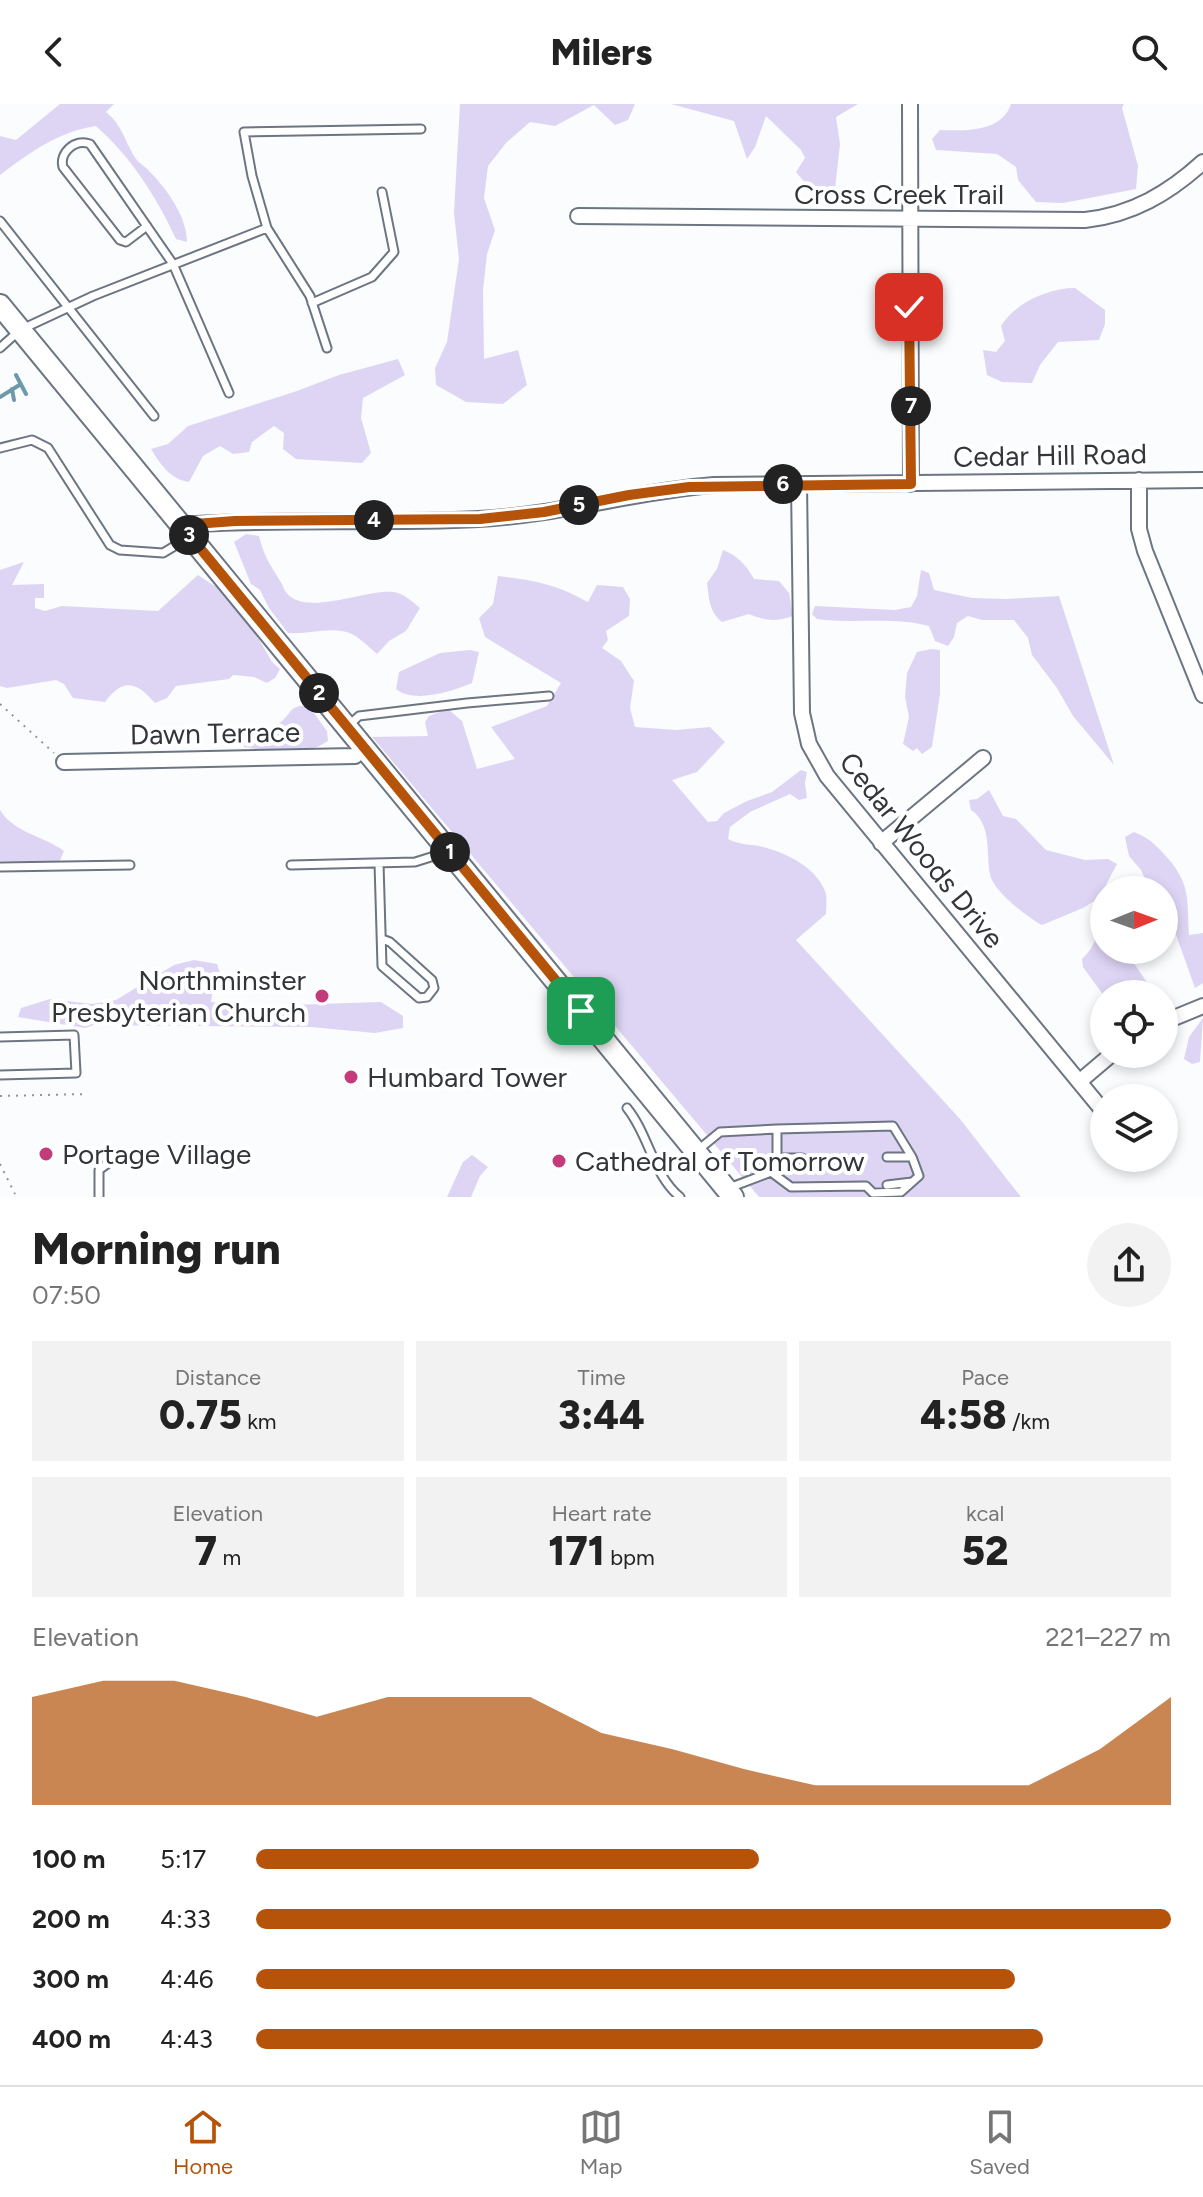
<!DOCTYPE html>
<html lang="en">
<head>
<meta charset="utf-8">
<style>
  :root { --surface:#fff; --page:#f2f2f2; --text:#222; --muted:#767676; --line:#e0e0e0; --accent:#b45309 }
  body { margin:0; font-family:Figtree,sans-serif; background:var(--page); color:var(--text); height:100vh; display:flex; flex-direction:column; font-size:30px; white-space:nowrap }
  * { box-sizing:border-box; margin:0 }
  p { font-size:26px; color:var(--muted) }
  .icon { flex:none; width:44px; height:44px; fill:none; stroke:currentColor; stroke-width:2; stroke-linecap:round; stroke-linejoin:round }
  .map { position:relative; height:1093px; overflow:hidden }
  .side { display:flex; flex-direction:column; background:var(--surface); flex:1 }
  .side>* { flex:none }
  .needle { width:52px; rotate:89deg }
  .tools { position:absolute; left:1090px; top:772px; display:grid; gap:16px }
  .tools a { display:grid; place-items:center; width:88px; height:88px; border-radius:50%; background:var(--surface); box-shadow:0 4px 12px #0003; font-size:40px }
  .pin { position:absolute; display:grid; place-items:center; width:68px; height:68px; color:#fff; margin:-34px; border-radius:16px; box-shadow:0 4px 12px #0006 }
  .km { position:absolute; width:40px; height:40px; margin:-20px; border-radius:50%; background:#222; color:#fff; font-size:22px; line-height:40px; text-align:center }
  .round { display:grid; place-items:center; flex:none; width:84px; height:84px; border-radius:42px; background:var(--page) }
  .headline { display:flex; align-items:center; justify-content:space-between; height:136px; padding:0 32px }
  h1 { font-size:44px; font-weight:800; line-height:60px }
  .metrics { display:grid; grid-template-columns:repeat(3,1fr); gap:12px; height:136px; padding:8px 32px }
  .metrics div { display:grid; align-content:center; border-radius:0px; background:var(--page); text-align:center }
  .metrics b { font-size:40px; font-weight:800 }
  .metrics small { font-size:22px; font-weight:400 }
  .metrics p { font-size:22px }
  .chart { height:224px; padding:16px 32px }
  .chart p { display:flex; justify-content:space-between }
  .chart svg { width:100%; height:144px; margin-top:8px; fill:var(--accent); opacity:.7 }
  ul { padding:0 32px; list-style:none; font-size:26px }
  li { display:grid; grid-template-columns:128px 96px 1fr; align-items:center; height:60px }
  li i { height:20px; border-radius:10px; background:var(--accent) }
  header { display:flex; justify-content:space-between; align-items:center; height:104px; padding:0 32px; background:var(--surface); font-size:36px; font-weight:800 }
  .menu { display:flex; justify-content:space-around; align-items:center; height:112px; border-top:2px solid var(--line); background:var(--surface); font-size:22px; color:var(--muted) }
  .menu a { display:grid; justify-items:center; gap:4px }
  .menu .active { color:var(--accent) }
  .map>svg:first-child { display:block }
</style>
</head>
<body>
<header><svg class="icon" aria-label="back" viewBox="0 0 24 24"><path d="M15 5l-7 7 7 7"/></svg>Milers<svg class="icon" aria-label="search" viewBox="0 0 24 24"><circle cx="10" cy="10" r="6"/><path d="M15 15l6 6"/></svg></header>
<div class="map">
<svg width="1203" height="1093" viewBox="0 0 1203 1093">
  <rect width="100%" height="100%" fill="#fafcfe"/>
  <path fill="#ded5f5" d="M60,0H114L106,8C123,22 125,38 136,55C140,60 146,63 150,68C167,85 187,113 187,138L176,135C156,92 131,53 96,22C59,27 29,49 0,71V32L16,36Z
    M460,0H635L628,16L615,21L594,1L555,22L530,18L506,39L488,62L484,94L495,126L487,150L483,186L484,255L518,246L527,281L503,300L466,298L436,281L435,264L447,238L459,155L454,109Z
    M671,0H858L836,13L840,40L835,85L821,93L812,87L796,68L805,54L801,46L766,12L755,43L747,55L734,17Z
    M1011,0H1124L1122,4L1138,62L1136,85L1063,99L1036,98L1018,76L1016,63L997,50L936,46L932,35L940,26C966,27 1002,28 1011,0Z
    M1075,184L1105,206V220L1099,236L1058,238L1040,261L1032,279L1002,278L987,271L983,246L996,248L1005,237L1001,222C1015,199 1048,184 1075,184Z
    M398,255L405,271L363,294L361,314L371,349L362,359L296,355L283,345L284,329L274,322L252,338L249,348L233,350L220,342L203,352L189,378C170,375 161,361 151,345L168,340L188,322L294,288L339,271Z
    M246,430L259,432C265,455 269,458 280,477C283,480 283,485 286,488C304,514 368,484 394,488C404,490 412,497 420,504L406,527L389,537L377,550C369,543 361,535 352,530C332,521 309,531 288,529L269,504L260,486L251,480L234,438Z
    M723,446C737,451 747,462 754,475L779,477L789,489L793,512C775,518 766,517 749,510L722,518C709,508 709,494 707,479L717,465Z
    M24,458L12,481L44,480V494H35V504L45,507L62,502L158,507L198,471L213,481L231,486L272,558L280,565L275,574L267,579L254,573L233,571L229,575L176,582L167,594L155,599C136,577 123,574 105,598L73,594L64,580L56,576L7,584L0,582V466Z
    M921,466L929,469L934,486L972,494L1007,495L1059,492L1114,661L1073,612L1057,584L1032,551L1028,534L1014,516H982L968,512L957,519L954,533L948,542L935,537L929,522C895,513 860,519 825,516L817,515L812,510L815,502L895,506L911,503L917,492Z
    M498,472C535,476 555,480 588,498L597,481L623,483L630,495L629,512L606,527L608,536L602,544L621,557L634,577L630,604L635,623L676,626L710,623L725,638L697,668L672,676L708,718L717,717L724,709L747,697L772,688L801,666L807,668L805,679L807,694L799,696L790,690L750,708L730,723L728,735C740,741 747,740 759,742C784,747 819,764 826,790C827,796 826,804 826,810L796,836L960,1015L1021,1093H759L372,633L428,632L425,618L429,612L448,605L462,617L477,665L515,655L491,623L547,602L561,579L485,533L479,514L493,500Z
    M931,545L940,546V590L932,643L922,650L917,644L913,647L903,640L909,613L905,593L907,569L917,548Z
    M470,546L479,548L472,579C453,587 414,600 396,585L399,568L440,549Z
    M308,601L327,627L328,637C305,653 272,648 244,643L240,629L243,623C255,624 272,626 282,617C294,606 288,603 308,601Z
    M989,686L1003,712L1016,715L1046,746L1085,756L1108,755L1117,760L1099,794L1083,804L1042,821C1028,814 992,786 990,770C986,749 992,720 971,706L969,696L977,695Z
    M0,706C14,729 44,732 64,747L59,759L0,757Z
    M1134,728C1147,733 1154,739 1164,750C1191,779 1187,794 1189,831L1203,829V879L1195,884L1175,828L1164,811V786H1150L1141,766L1129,752L1125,733Z
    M1104,806V846H1128L1135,861L1155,890H1104V892L1083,863L1082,855C1103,836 1093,822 1104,806Z
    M194,856L217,860L221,872L213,884L211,898L258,902L381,898L403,912V924L375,929L311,923L94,921L85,924L18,913L21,904L50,895L92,900L116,896L174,861Z
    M1203,914L1200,958L1192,960L1184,955L1189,933Z
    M472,1051L488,1063L480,1072L471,1093H447L463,1058Z"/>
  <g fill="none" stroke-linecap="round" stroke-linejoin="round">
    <path stroke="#6e99a8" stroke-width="4" d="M16,271L26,290
      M12,285L14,296
      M0,293L21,280"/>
    <g stroke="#6c7581" stroke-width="11">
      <path id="service" d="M0,117L154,312
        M147,122L126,138L120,136L63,63C59,49 75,34 90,40L173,160L229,289
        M267,124L310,192L327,244
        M312,199L372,173L394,148L382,88
        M0,244L20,226L93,192L267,124L252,72L244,28L421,25
        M0,344L32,336L48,344L110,441L120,446L163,449L188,434
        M348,622L359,612L467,599L549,592
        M379,759L382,862L419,894L427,893L434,884L432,876L390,838L382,835
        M291,761L415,758L447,748
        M0,763L130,761
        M562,927L579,908
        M0,933L74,931L76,969L0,971
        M627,1004C649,1031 653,1071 680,1093
        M698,1046L720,1028L777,1025
        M777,1054H802
        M771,1068L777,1054V1025L893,1022L912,1053
        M887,1081L912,1078
        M729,1084L771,1068L791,1083L866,1082L873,1089L901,1088L919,1072L912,1053H887
        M99,1093V1066L107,1060"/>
    </g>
    <g stroke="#6c7581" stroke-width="18">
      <path id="minor" d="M910,0L911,380
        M578,112L1085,116C1132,111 1169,89 1203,58
        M1139,376V425L1145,447L1203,591
        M799,380L802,609L809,640L827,672L1104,1008
        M181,421C280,414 380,420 479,415C559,411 635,387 714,381L1203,376
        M64,658L355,652L364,644
        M881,739L983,654
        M1164,918L1203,902
        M1079,978L1112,950"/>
    </g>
    <g stroke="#6c7581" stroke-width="24">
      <path id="secondary" d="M0,201L733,1093"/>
    </g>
    <path stroke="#919497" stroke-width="2" stroke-dasharray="2 6" stroke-linecap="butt" d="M0,600L54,649
      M0,992L88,990
      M0,1060L15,1090"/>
    <use href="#service" stroke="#fff" stroke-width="7"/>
    <use href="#minor" stroke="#fff" stroke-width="14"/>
    <use href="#secondary" stroke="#fff" stroke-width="20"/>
  </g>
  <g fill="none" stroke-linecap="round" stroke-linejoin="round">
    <g stroke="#fff" stroke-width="16">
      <path id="route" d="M581,907L181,421L235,417L480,415L544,408L629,391L689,383L911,380L909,203"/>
    </g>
    <use href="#route" stroke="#b45309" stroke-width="10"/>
  </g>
  <g fill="#c33b79" stroke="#fff" stroke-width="3">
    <circle cx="322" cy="892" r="8"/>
    <circle cx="351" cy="973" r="8"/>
    <circle cx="46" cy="1050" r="8"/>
    <circle cx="559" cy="1057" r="8"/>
  </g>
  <g text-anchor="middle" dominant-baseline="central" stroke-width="8" stroke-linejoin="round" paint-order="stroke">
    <g font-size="28" fill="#32363b" stroke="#fff">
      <text x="899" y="90">Cross Creek Trail</text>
      <text transform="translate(1050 351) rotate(-1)">Cedar Hill Road</text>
      <text transform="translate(215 629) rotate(-1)">Dawn Terrace</text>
      <text transform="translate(922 746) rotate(51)">Cedar Woods Drive</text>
    </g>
    <g font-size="28" fill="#32363b" stroke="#fff" text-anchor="start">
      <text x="306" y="876" text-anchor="end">Northminster<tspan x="306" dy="32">Presbyterian Church</tspan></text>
      <text x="367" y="973">Humbard Tower</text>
      <text x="62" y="1050">Portage Village</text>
      <text x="575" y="1057">Cathedral of Tomorrow</text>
    </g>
  </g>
</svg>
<div class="tools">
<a><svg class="needle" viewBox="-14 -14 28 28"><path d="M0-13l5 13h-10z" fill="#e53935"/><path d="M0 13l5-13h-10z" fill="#767676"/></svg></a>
<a><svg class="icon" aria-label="locate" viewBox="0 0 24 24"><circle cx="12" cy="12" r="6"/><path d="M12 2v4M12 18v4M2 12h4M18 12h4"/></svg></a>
<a><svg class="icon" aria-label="layers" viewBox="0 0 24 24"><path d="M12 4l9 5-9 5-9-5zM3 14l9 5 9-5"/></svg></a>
</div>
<div class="pin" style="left:581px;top:907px;background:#1e9e55"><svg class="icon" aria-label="arrive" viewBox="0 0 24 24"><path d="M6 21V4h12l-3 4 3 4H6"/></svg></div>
<div class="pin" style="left:909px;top:203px;background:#d93025"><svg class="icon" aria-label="check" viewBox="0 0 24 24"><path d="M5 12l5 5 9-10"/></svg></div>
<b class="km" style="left:450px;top:748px">1</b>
<b class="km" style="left:319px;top:589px">2</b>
<b class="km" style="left:189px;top:431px">3</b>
<b class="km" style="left:374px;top:416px">4</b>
<b class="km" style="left:579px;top:401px">5</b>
<b class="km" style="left:783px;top:380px">6</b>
<b class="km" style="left:911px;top:302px">7</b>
</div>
<section class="side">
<div class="headline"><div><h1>Morning run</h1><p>07:50</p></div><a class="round"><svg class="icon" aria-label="share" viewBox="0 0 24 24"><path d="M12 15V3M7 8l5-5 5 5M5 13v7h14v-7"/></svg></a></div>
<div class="metrics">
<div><p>Distance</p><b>0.75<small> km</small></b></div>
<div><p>Time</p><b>3:44</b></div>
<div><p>Pace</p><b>4:58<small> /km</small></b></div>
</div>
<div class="metrics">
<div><p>Elevation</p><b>7<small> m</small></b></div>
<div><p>Heart rate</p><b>171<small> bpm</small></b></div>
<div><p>kcal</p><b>52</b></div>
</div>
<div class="chart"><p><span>Elevation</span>221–227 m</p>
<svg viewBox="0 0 160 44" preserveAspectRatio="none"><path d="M0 44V11L10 6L20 6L30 11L40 17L50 11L60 11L70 11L80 22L90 27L100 33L110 38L120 38L130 38L140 38L150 27L160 11V44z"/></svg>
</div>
<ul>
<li><b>100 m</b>5:17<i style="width:55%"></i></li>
<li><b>200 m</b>4:33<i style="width:100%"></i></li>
<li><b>300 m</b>4:46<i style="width:83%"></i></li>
<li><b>400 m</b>4:43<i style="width:86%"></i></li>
</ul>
</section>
<nav class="menu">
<a class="active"><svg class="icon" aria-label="home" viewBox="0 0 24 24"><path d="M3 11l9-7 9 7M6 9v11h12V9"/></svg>Home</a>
<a><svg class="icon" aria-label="map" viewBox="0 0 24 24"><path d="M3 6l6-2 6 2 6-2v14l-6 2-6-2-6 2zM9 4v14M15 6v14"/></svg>Map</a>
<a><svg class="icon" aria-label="saved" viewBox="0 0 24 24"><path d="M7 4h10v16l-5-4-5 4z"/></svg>Saved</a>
</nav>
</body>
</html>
